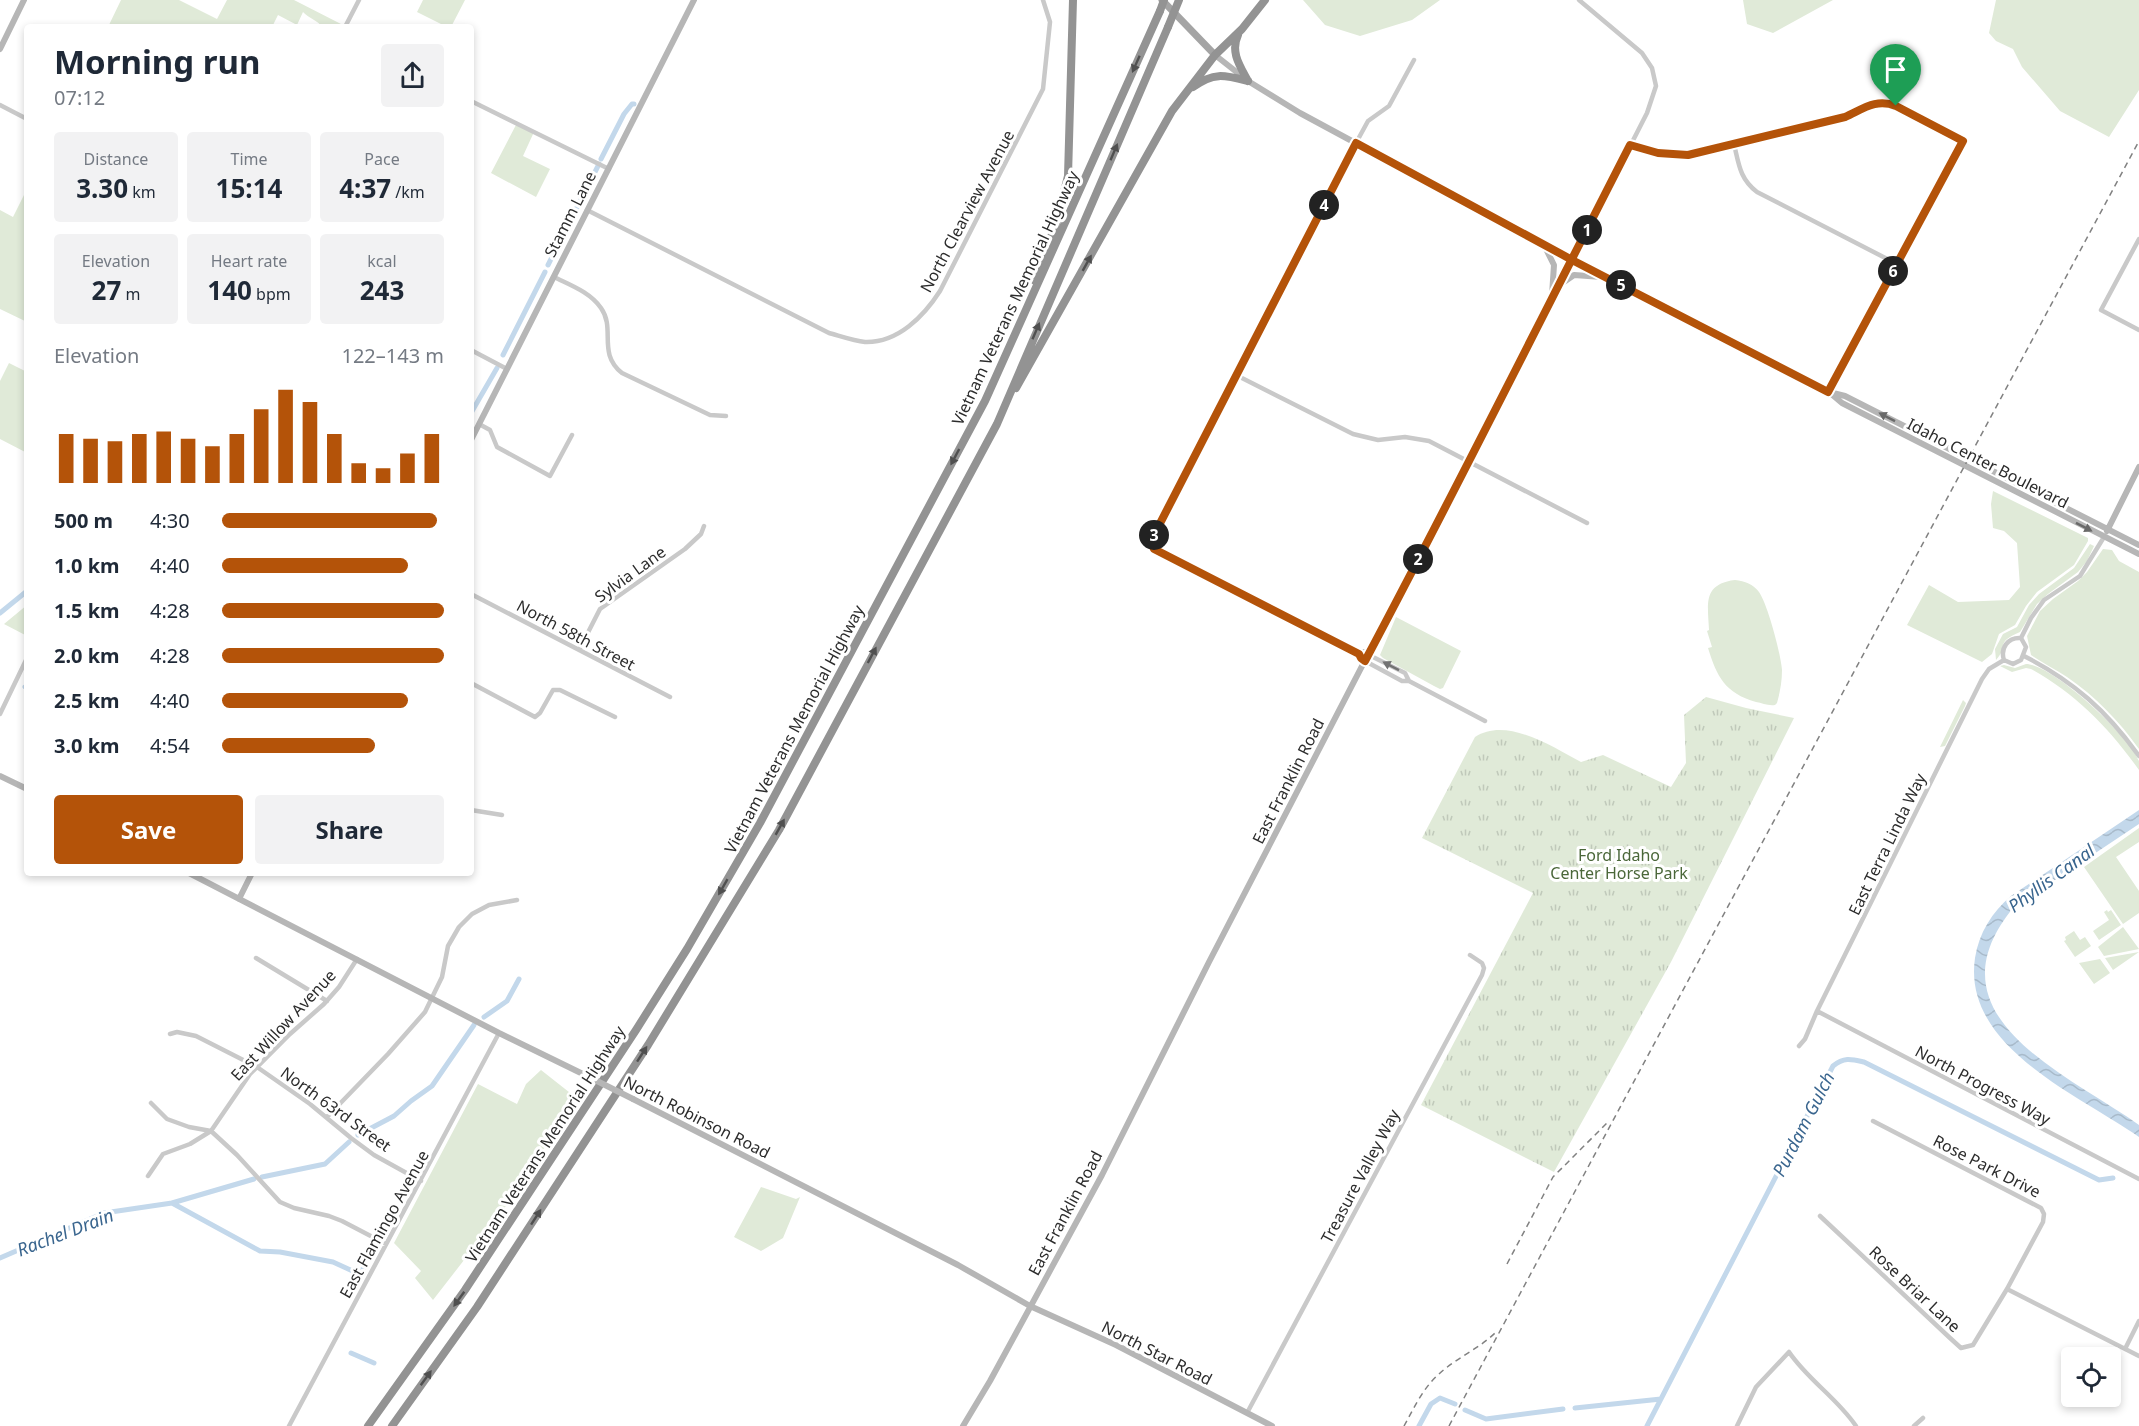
<!DOCTYPE html>
<html lang="en">
<head>
<meta charset="utf-8">
<style>
  :root { --surface:#fff; --page:#f2f2f3; --text:#1f2937; --muted:#747a83; --accent:#b45309 }
  body { margin:0; font-family:"Noto Sans",sans-serif; background:var(--page); color:var(--text); height:100vh; display:flex; flex-direction:column; font-size:22px; white-space:nowrap }
  * { box-sizing:border-box; margin:0 }
  p { font-size:20px; color:var(--muted) }
  .icon { flex:none; width:33px; height:33px; fill:none; stroke:currentColor; stroke-width:2; stroke-linecap:round; stroke-linejoin:round }
  .map { position:relative; flex:1; overflow:hidden }
  .sheet { position:absolute; left:24px; top:24px; width:450px; height:852px; display:flex; flex-direction:column; background:var(--surface); border-radius:6px; box-shadow:0 3px 9px #0003 }
  .sheet>* { flex:none }
  .buttons { position:absolute; left:2061px; top:1347px; display:grid; gap:12px }
  .buttons a { display:grid; place-items:center; width:60px; height:60px; border-radius:6px; background:var(--surface); box-shadow:0 3px 9px #0003; font-size:30px }
  .pin { position:absolute; display:grid; place-items:center; width:51px; height:51px; color:#fff; margin:-62px -26px; border-radius:50% 50% 50% 0; rotate:-45deg; box-shadow:0 0 6px #0007 }
  .pin .icon { rotate:45deg }
  .km { position:absolute; width:30px; height:30px; margin:-15px; border-radius:50%; background:#222; color:#fff; font-size:16px; line-height:30px; text-align:center }
  .round { display:grid; place-items:center; flex:none; width:63px; height:63px; border-radius:6px; background:var(--page) }
  .head { display:flex; align-items:center; justify-content:space-between; height:102px; padding:0 30px }
  h1 { font-size:33px; font-weight:700; line-height:45px }
  .stats { display:grid; grid-template-columns:repeat(3,1fr); gap:9px; height:102px; padding:6px 30px }
  .stats div { display:grid; align-content:center; border-radius:6px; background:var(--page); text-align:center }
  .stats b { font-size:26px; font-weight:700 }
  .stats small { font-size:16px; font-weight:400 }
  .stats p { font-size:16px }
  .chart { height:168px; padding:12px 30px }
  .chart p { display:flex; justify-content:space-between }
  .chart svg { width:100%; height:108px; margin-top:6px; stroke:var(--accent); stroke-width:6 }
  .button { display:flex; gap:12px; margin-top:auto; padding:12px 30px }
  .button a { flex:1; height:69px; border-radius:6px; background:var(--accent); color:#fff; font-size:24px; font-weight:700; line-height:69px; text-align:center }
  .button a+a { background:var(--page); color:var(--text) }
  ul { padding:0 30px; list-style:none; font-size:20px }
  li { display:grid; grid-template-columns:96px 72px 1fr; align-items:center; height:45px }
  li i { height:15px; border-radius:8px; background:var(--accent) }
  .map>svg:first-child { display:block }
</style>
</head>
<body>
<div class="map">
<svg width="2139" height="1426" viewBox="0 0 2139 1426">
  <defs>
    <pattern id="park-tufts" width="24" height="20" patternUnits="userSpaceOnUse" patternTransform="scale(1.5)"><rect width="24" height="20" fill="#e0ead8"/><path d="M3 7l-1-3M5 7V3M7 7l1-3M15 17l-1-3M17 17v-4M19 17l1-3" fill="none" stroke="#c0c9ba"/></pattern>
    <pattern id="water-waves" width="16" height="10" patternUnits="userSpaceOnUse" patternTransform="scale(1.5)"><rect width="16" height="10" fill="#c3d8eb"/><path d="M0 5q4-4 8 0t8 0" fill="none" stroke="#a8baca"/></pattern>
  </defs>
  <rect width="100%" height="100%" fill="#fff"/>
  <path fill="#e0ead8" d="M121,0H179L217,19L227,0H294L341,24L340,27H322C319,21 308,18 303,12L297,25L278,15L272,27H108Z
    M423,0H465L451,27H447L417,12Z
    M1303,0H1440L1412,20L1360,36L1325,25Z
    M1743,0H1833L1773,33L1747,24Z
    M1996,0H2139V90L2109,137L2060,111L2022,67L2013,49L1996,41L1989,33Z
    M517,123L534,132L523,156L550,169L536,197L491,173Z
    M27,189V322L0,309V210L13,217Z
    M9,363L27,372V453L0,439V381Z
    M1993,491L2088,538V541L2074,565L2037,592L2026,606L2015,625L1999,634L1992,654L1982,662L1907,625L1929,585L1958,602L2009,600L2020,587L2017,543L2004,531L1993,528L1991,504Z
    M2090,544L2094,546L2087,561L2078,572L2048,594L2037,604L2020,632C1994,643 2009,646 1996,660L1995,649L2003,634L2017,627L2029,605L2039,594L2074,568Z
    M2103,549L2112,550L2119,561L2139,572V749C2119,721 2095,696 2067,677C2055,669 2043,663 2031,655L2027,636L2040,611L2053,599L2078,581L2087,572Z
    M1735,580C1745,581 1753,584 1759,592C1768,605 1781,655 1782,670C1782,682 1780,692 1777,703L1775,705C1768,706 1762,703 1756,702C1725,693 1717,677 1708,648L1712,647L1707,631L1709,630C1708,605 1702,584 1735,580Z
    M27,605V636L4,624Z
    M1396,617L1461,651L1443,688L1440,689L1434,686L1383,658L1380,655Z
    M2026,664C2052,664 2129,735 2139,761C2139,762 2139,769 2139,770C2109,728 2076,694 2031,669L2026,668L2012,672L2000,666L2004,665L2015,668Z
    M1963,700L1966,703L1965,706L1945,746L1940,747Z
    M2139,828V842L2116,857L2139,891V913L2123,924L2084,867Z
    M2107,910L2108,912L2111,910L2121,925L2099,940L2093,931L2109,920L2104,912Z
    M2123,927L2139,949L2104,956L2098,947Z
    M2074,931L2080,940L2085,937L2091,946L2075,957L2064,941L2066,940L2065,937Z
    M2139,952L2113,970L2105,958Z
    M2100,959L2110,973L2094,984L2079,963Z
    M541,1070L574,1096L554,1123L559,1126L506,1206L433,1300L415,1278L421,1271L394,1243L478,1084L517,1104L526,1084Z
    M761,1187L796,1199L800,1197L783,1238L761,1251L734,1237Z"/>
  <path fill="url(#park-tufts)" d="M1706,697L1746,708L1794,718L1671,962L1554,1172L1421,1105L1533,893L1422,838L1475,737C1506,716 1553,747 1581,762L1603,755L1671,787L1686,763L1684,715Z"/>
  <path fill="url(#water-waves)" d="M2139,810V824L2013,908C1925,1016 2066,1073 2139,1125V1137C2079,1095 1962,1047 1975,958C1979,933 1992,912 2011,896Z"/>
  <g fill="none" stroke-linecap="round" stroke-linejoin="round">
    <path stroke="#c3d8eb" stroke-width="5" d="M601,159L624,114L632,104H634
      M548,265L599,164
      M503,355L545,272
      M471,413L497,368
      M0,613L27,591
      M25,687L27,686
      M484,1017L507,1001L519,979
      M358,1135L394,1116L411,1101L432,1086L474,1025
      M262,1177L325,1164L349,1142
      M172,1203L254,1179
      M0,1258L104,1213L172,1203L260,1251L280,1252L333,1262L357,1273L364,1268
      M351,1353L374,1363
      M1575,1408L1661,1399
      M1465,1410L1486,1419L1563,1409
      M1419,1426L1431,1404L1440,1398L1455,1404
      M1647,1426L1833,1066C1844,1057 1851,1059 1864,1062L2099,1180L2113,1178"/>
    <path stroke="#c9c9c9" stroke-width="4.5" d="M345,27L359,0
      M471,101L609,169
      M0,105L27,119
      M1356,143L1368,121L1389,106L1414,60
      M1734,144C1739,165 1740,179 1757,192L1897,264
      M1630,145L1658,153L1688,155L1845,117C1856,112 1868,103 1880,102C1897,102 1946,131 1963,141L1829,392
      M587,210L829,333C840,336 854,341 865,342C898,343 924,316 940,291L1043,89L1050,22L1043,0
      M2139,239L2101,310L2139,330
      M1572,260L1647,113L1656,86L1652,68L1642,53L1579,0
      M554,277C570,285 590,292 601,308C616,329 597,353 622,373L710,415L726,416
      M471,350L507,369
      M1236,375L1353,434L1378,440L1405,437L1429,441L1587,523
      M479,424L490,430L497,447L550,476L572,435
      M471,594L670,697
      M2021,638L2031,618L2044,600L2080,576L2104,537
      M579,650L600,609L685,549L701,534L704,526
      M1369,655L1405,673L1409,681
      M2024,656C2073,681 2107,711 2139,756
      M2004,660L2013,664L2021,660L2026,647L2021,638
      M2004,660C2000,648 2008,637 2021,638
      M1365,661L1402,681H1409L1485,721
      M471,683L535,717L540,713L553,690H560L615,717
      M0,714L27,658
      M471,810L502,815
      M256,958L327,1001
      M1817,1011L2139,1179
      M170,1034L177,1032L196,1036L257,1067L310,1104L351,1138L374,1155L421,1181
      M1799,1046L1805,1039L1817,1011L1982,679L1989,669L2004,660
      M151,1103L167,1119L189,1127L211,1131L237,1155L280,1202L294,1208L329,1216L342,1221L386,1244
      M327,1117L388,1054L425,1012L442,977L448,946L459,927L472,914L489,905L517,900
      M148,1176L163,1154L190,1144L211,1131L250,1074L290,1034L324,1004L339,987L357,959
      M1820,1216L1950,1338L1961,1348L1973,1345L2007,1289L2043,1222L2044,1214L2041,1208L1873,1121
      M2007,1289L2139,1356
      M2125,1349L2139,1321
      M1247,1413L1482,975L1484,968L1482,963L1470,955
      M289,1426L499,1033
      M1737,1426L1756,1387L1789,1352C1808,1380 1837,1398 1856,1426
      M1914,1426L1923,1418"/>
    <path stroke="#b6b6b6" stroke-width="6" d="M0,49L24,0
      M1215,55L1248,81L1300,113L1563,255L1829,392L1842,403L2139,554
      M1356,143L1152,541L1154,549L1158,552L1342,646L1359,654L1364,652L1369,655
      M1544,245L1554,265L1552,295
      M1561,284L1574,275L1602,277
      M1829,392L1845,396L2139,545
      M471,440L694,0
      M2107,531L2139,467
      M0,776L27,789
      M189,873L499,1033L585,1075
      M239,899L252,873
      M633,1099L958,1265L1030,1306L1116,1345L1272,1426
      M963,1426L990,1381L1102,1175L1209,962L1572,260"/>
    <path stroke="#a4a4a4" stroke-width="7" d="M1162,0L1215,55"/>
    <path stroke="#939393" stroke-width="8" d="M1238,35C1230,52 1240,66 1248,81
      M1193,87C1214,72 1224,75 1248,81
      M1035,281L1057,220L1068,176L1073,0
      M1016,388L1172,111L1215,55L1242,29L1265,0
      M368,1426L465,1290L636,1030L687,949L760,823L985,401L1160,11
      M392,1426L477,1307L648,1045L779,830L997,424L1168,27"/>
    <path stroke="#818181" stroke-width="1.5" stroke-dasharray="6 4.5" stroke-linecap="butt" d="M1507,1264L1553,1177L1608,1122
      M1404,1426C1414,1408 1423,1388 1439,1374C1456,1358 1479,1349 1496,1332
      M1449,1426L2139,141"/>
    <path stroke="#b6b6b6" stroke-width="6" d="M585,1075L633,1099"/>
    <path stroke="#939393" stroke-width="8" d="M1160,11L1164,0
      M1168,27L1179,0"/>
  </g>
  <defs><path id="oneway-solid" d="M-6-.8H1V-3.2L6.5 0L1 3.2V.8H-6Z" transform="scale(1.5)"/></defs>
  <g fill="#505050">
    <use href="#oneway-solid" transform="translate(1136 64) rotate(114)"/>
    <use href="#oneway-solid" transform="translate(1114 152) rotate(-67)"/>
    <use href="#oneway-solid" transform="translate(1087 263) rotate(-61)"/>
    <use href="#oneway-solid" transform="translate(1036 331) rotate(-67)"/>
    <use href="#oneway-solid" transform="translate(955 457) rotate(118)"/>
    <use href="#oneway-solid" transform="translate(872 655) rotate(-62)"/>
    <use href="#oneway-solid" transform="translate(780 827) rotate(-61)"/>
    <use href="#oneway-solid" transform="translate(723 887) rotate(120)"/>
    <use href="#oneway-solid" transform="translate(642 1054) rotate(-57)"/>
    <use href="#oneway-solid" transform="translate(536 1217) rotate(-57)"/>
    <use href="#oneway-solid" transform="translate(459 1299) rotate(126)"/>
    <use href="#oneway-solid" transform="translate(426 1378) rotate(-54)"/>
  </g>
  <g fill="#6a6a6a">
    <use href="#oneway-solid" transform="translate(1887 417) rotate(-153)"/>
    <use href="#oneway-solid" transform="translate(2084 527) rotate(27)"/>
  </g>
  <use fill="#737373" href="#oneway-solid" transform="translate(1391 666) rotate(-153)"/>
  <g fill="none" stroke-linecap="round" stroke-linejoin="round">
    <g stroke="#fff" stroke-width="12">
      <path id="route" d="M1896,106C1876,98 1863,109 1845,117L1688,155L1658,153L1630,145C1542,317 1456,490 1365,661L1361,658L1359,654L1154,549L1152,545L1153,537L1356,143L1563,255L1572,260C1658,304 1743,349 1828,392L1963,141L1896,106"/>
    </g>
    <use href="#route" stroke="#b45309" stroke-width="8"/>
  </g>
  <g text-anchor="middle" dominant-baseline="central" stroke-width="6" stroke-linejoin="round" paint-order="stroke">
    <g font-size="16" fill="#2c2c2c" stroke="#fff">
      <text transform="translate(967 211) rotate(-62)">North Clearview Avenue</text>
      <text transform="translate(570 214) rotate(-63)">Stamm Lane</text>
      <text transform="translate(1015 298) rotate(-65)">Vietnam Veterans Memorial Highway</text>
      <text transform="translate(1988 463) rotate(27)">Idaho Center Boulevard</text>
      <text transform="translate(630 574) rotate(-36)">Sylvia Lane</text>
      <text transform="translate(576 635) rotate(28)">North 58th Street</text>
      <text transform="translate(794 729) rotate(-62)">Vietnam Veterans Memorial Highway</text>
      <text transform="translate(1288 781) rotate(-63)">East Franklin Road</text>
      <text transform="translate(1887 844) rotate(-64)">East Terra Linda Way</text>
      <text transform="translate(283 1025) rotate(-47)">East Willow Avenue</text>
      <text transform="translate(1983 1085) rotate(28)">North Progress Way</text>
      <text transform="translate(336 1109) rotate(36)">North 63rd Street</text>
      <text transform="translate(697 1117) rotate(27)">North Robinson Road</text>
      <text transform="translate(545 1144) rotate(-57)">Vietnam Veterans Memorial Highway</text>
      <text transform="translate(1987 1166) rotate(27)">Rose Park Drive</text>
      <text transform="translate(1360 1176) rotate(-62)">Treasure Valley Way</text>
      <text transform="translate(1065 1213) rotate(-62)">East Franklin Road</text>
      <text transform="translate(384 1224) rotate(-61)">East Flamingo Avenue</text>
      <text transform="translate(1915 1289) rotate(43)">Rose Briar Lane</text>
      <text transform="translate(1157 1353) rotate(27)">North Star Road</text>
    </g>
    <g font-size="16" fill="#4a6739" stroke="#fff">
      <text x="1619" y="855">Ford Idaho<tspan x="1619" dy="18">Center Horse Park</tspan></text>
    </g>
    <g font-size="18" font-style="italic" fill="#39658e" stroke="#fff">
      <text transform="translate(2051 878) rotate(-36)">Phyllis Canal</text>
      <text transform="translate(1803 1124) rotate(-63)">Purdam Gulch</text>
      <text transform="translate(65 1232) rotate(-21)">Rachel Drain</text>
    </g>
  </g>
</svg>
<div class="buttons">
<a><svg class="icon" aria-label="locate" viewBox="0 0 24 24"><circle cx="12" cy="12" r="6"/><path d="M12 2v4M12 18v4M2 12h4M18 12h4"/></svg></a>
</div>
<div class="pin" style="left:1896px;top:106px;background:#1e9e55"><svg class="icon" aria-label="arrive" viewBox="0 0 24 24"><path d="M6 21V4h12l-3 4 3 4H6"/></svg></div>
<b class="km" style="left:1587px;top:230px">1</b>
<b class="km" style="left:1418px;top:559px">2</b>
<b class="km" style="left:1154px;top:535px">3</b>
<b class="km" style="left:1324px;top:205px">4</b>
<b class="km" style="left:1621px;top:285px">5</b>
<b class="km" style="left:1893px;top:271px">6</b>
<section class="sheet">
<div class="head"><div><h1>Morning run</h1><p>07:12</p></div><a class="round"><svg class="icon" aria-label="share" viewBox="0 0 24 24"><path d="M12 15V3M7 8l5-5 5 5M5 13v7h14v-7"/></svg></a></div>
<div class="stats">
<div><p>Distance</p><b>3.30<small> km</small></b></div>
<div><p>Time</p><b>15:14</b></div>
<div><p>Pace</p><b>4:37<small> /km</small></b></div>
</div>
<div class="stats">
<div><p>Elevation</p><b>27<small> m</small></b></div>
<div><p>Heart rate</p><b>140<small> bpm</small></b></div>
<div><p>kcal</p><b>243</b></div>
</div>
<div class="chart"><p><span>Elevation</span>122–143 m</p>
<svg viewBox="0 0 160 44" preserveAspectRatio="none"><path d="M5 44V24M15 44V26M25 44V27M35 44V24M45 44V23M55 44V26M65 44V29M75 44V24M85 44V14M95 44V6M105 44V11M115 44V24M125 44V36M135 44V38M145 44V32M155 44V24"/></svg>
</div>
<ul>
<li><b>500 m</b>4:30<i style="width:97%"></i></li>
<li><b>1.0 km</b>4:40<i style="width:84%"></i></li>
<li><b>1.5 km</b>4:28<i style="width:100%"></i></li>
<li><b>2.0 km</b>4:28<i style="width:100%"></i></li>
<li><b>2.5 km</b>4:40<i style="width:84%"></i></li>
<li><b>3.0 km</b>4:54<i style="width:69%"></i></li>
</ul>
<div class="button"><a>Save</a><a>Share</a></div>
</section>
</div>
</body>
</html>
